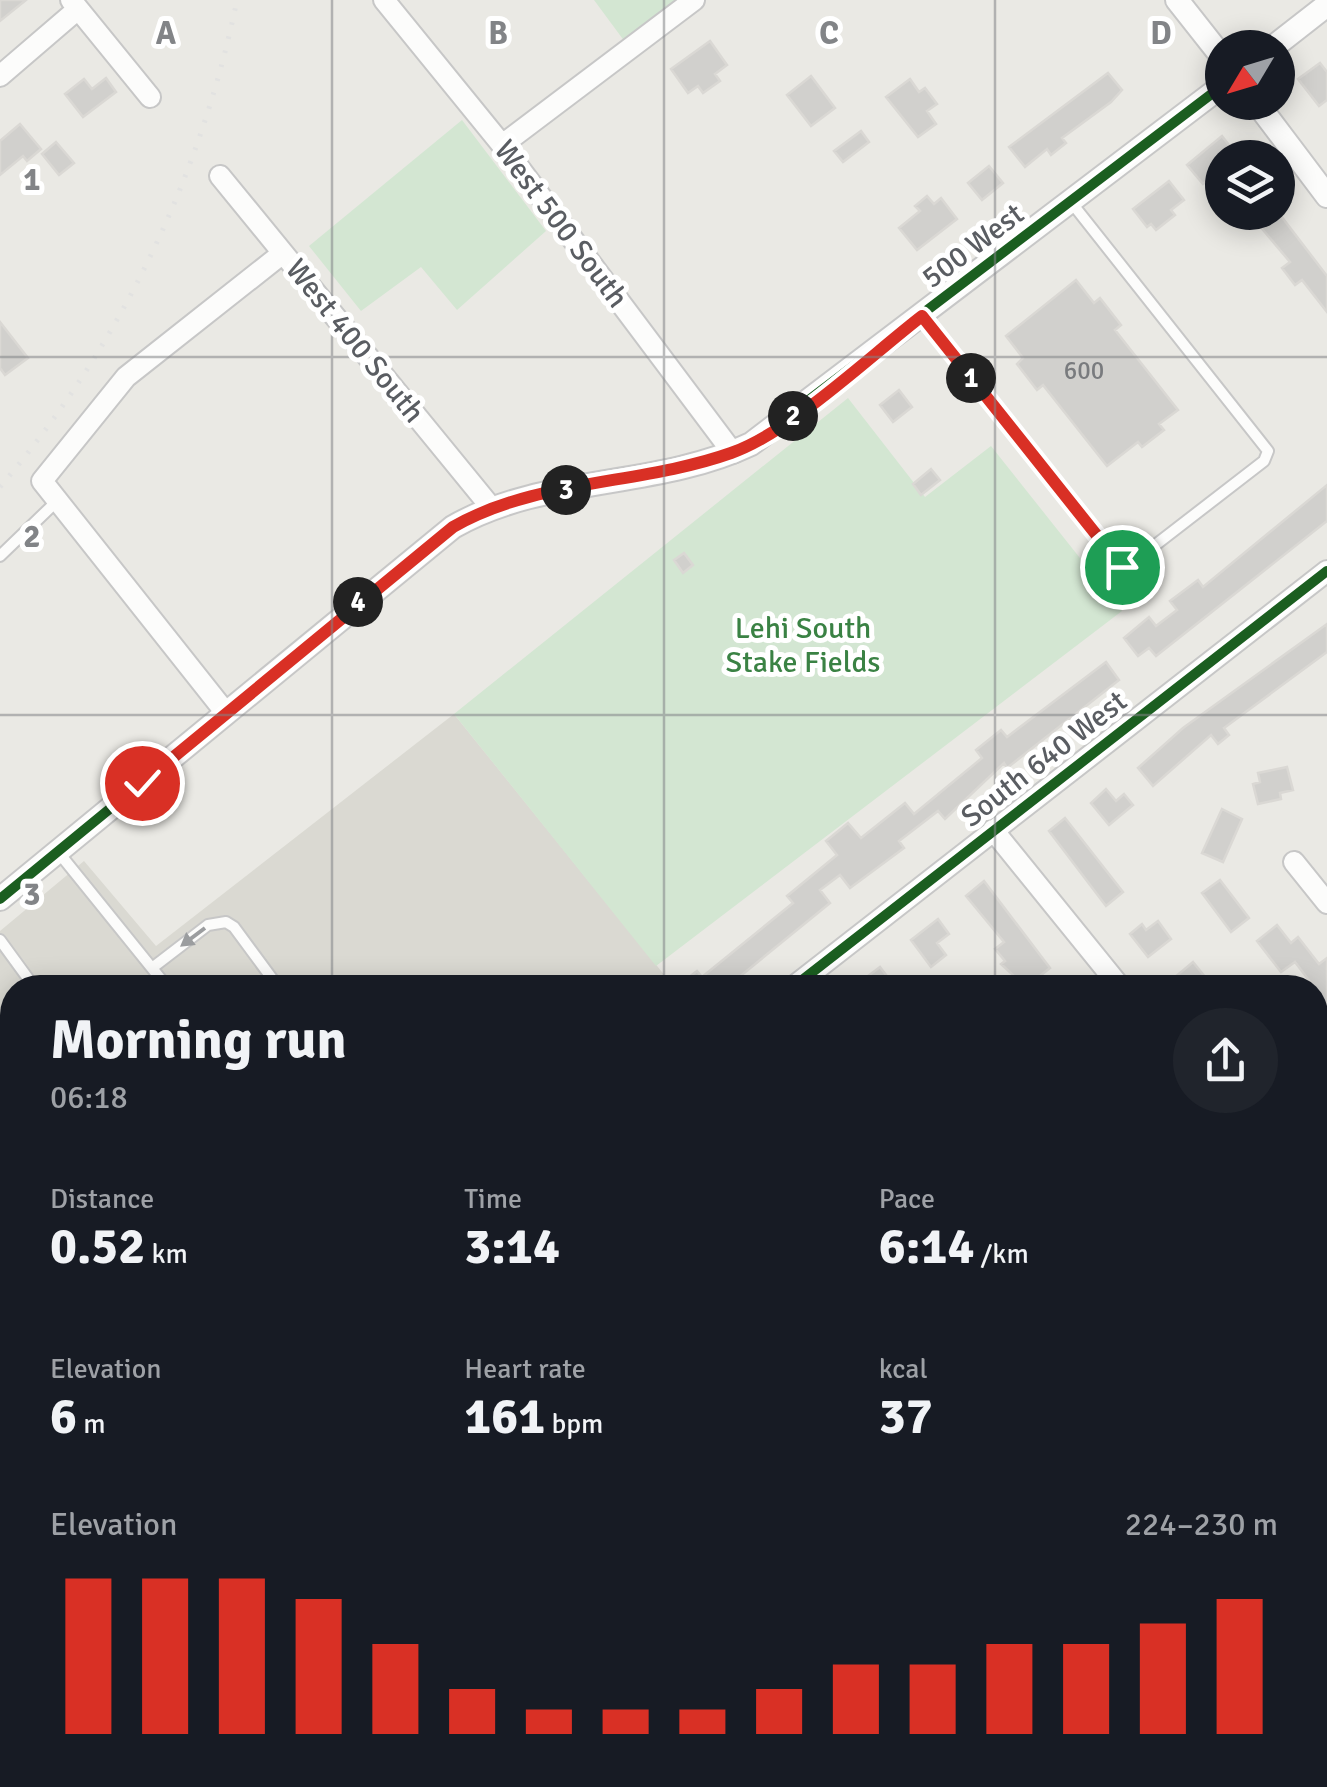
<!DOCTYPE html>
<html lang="en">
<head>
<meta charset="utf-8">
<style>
  :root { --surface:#171b24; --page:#20242c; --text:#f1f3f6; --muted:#9ea1a6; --accent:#d93025 }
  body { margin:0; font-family:Signika,sans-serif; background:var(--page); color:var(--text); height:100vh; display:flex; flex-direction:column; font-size:38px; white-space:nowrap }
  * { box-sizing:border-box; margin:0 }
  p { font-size:32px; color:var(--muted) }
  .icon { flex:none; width:55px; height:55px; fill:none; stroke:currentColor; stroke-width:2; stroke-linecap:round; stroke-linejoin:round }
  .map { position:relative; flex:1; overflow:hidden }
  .drawer { position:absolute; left:0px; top:975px; width:1328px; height:812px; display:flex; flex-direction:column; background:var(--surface); border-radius:40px 40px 0 0; box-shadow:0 5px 25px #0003 }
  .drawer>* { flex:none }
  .needle { width:65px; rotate:232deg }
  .tools { position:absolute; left:1205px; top:30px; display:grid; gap:20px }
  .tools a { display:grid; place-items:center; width:90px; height:90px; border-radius:50%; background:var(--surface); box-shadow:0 5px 25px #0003; font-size:50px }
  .pin { position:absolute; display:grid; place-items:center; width:85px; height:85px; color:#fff; margin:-42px; border:5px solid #fff; border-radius:50%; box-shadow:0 2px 10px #0007 }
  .km { position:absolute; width:50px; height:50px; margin:-25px; border-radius:50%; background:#222; color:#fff; font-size:28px; line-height:50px; text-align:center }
  .round { display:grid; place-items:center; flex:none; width:105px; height:105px; border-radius:52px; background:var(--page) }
  .summary { display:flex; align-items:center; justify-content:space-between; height:170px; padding:0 50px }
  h1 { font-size:55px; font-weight:800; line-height:75px }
  .metrics { display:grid; grid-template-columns:repeat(3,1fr); gap:15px; height:170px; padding:10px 50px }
  .metrics div { display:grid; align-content:center }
  .metrics b { font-size:50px; font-weight:800 }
  .metrics small { font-size:28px; font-weight:400 }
  .metrics p { font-size:28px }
  .chart { height:280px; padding:20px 50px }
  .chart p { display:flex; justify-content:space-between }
  .chart svg { width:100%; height:180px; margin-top:10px; stroke:var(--accent); stroke-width:6 }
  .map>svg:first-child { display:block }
</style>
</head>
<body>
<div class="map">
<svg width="1327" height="1787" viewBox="0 0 1327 1787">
  <rect width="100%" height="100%" fill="#eae9e4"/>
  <path fill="#dad9d2" d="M454,714L674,987L12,988V1302L0,1286V931L84,861L156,946Z"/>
  <path fill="#d3e6d2" d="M594,0H680L625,42Z
    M462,120L546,231L457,310L421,267L361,311L309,246Z
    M848,398L925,497L991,446L1122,611L656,966L454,714Z"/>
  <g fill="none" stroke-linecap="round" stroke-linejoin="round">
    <path stroke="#bad5f3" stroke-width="5" d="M1315,1486L1327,1479
      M0,1683L12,1691
      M659,1787L674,1775"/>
  </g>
  <path fill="#d1d0cd" stroke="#dad8d4" stroke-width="2.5" d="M0,0H26L0,21Z
    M710,41L727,65L715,74L720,81L703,93L698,86L688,93L671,69Z
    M1320,63L1327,72V100L1319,106L1298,79Z
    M1108,73L1122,90L1111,102L1062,138L1066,143L1051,155L1047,149L1025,167L1009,147Z
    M811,76L835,108L811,126L787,95Z
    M106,78L116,92L83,117L65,94L84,79L92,89Z
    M910,79L919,92L925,88L937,104L927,111L936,124L918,137L886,97Z
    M20,124L41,149L27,161L23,156L0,175V141Z
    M861,131L869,142L843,162L834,151Z
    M1222,136L1239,158H1222V169L1203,184L1187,165Z
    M56,142L74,163L59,175L42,154Z
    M989,166L1003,183L982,200L968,183Z
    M1169,181L1184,200L1171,210L1175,215L1156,230L1151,224L1147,227L1133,209Z
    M927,196L934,204L941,198L957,219L917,250L899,228L920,211L915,206Z
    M1248,212H1278L1327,276V312L1302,280L1295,285L1282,268L1290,262Z
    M1076,280L1094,303L1100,298L1121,325L1115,330L1178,410L1159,424L1164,430L1142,447L1138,442L1107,466L1043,385L1037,390L1017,364L1023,358L1006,336Z
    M0,322L28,358L5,375L0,368Z
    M899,390L912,407L893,422L880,405Z
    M931,469L940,480L921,495L913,484Z
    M1327,485V521L1156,656L1149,648L1138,656L1124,638L1149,617L1156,626L1177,610L1170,601L1198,580L1203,587Z
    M684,553L693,565L683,573L674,560Z
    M1327,624V652L1224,728L1229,735L1218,744L1211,735L1153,786L1138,768L1183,728Z
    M1106,662L1119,680L1007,768L1004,763L945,819L938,811L899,841L904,848L850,888L840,875L820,890L830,903L738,978L726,988H675L697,971L702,977L793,903L787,896L837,855L826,841L848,823L861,838L905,803L914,814L982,758L976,750L1001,730L1007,737Z
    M1287,767L1293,790L1280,793L1281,799L1258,804L1253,784L1260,782L1258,773Z
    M1106,789L1116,801L1124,794L1133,805L1109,825L1091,803Z
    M1222,809L1242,819L1223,862L1202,853Z
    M1065,818L1123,892L1106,906L1049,831Z
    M1220,880L1249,918L1231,932L1202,893Z
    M984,881L1050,968L1026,987L1001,964L1005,961L995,949L1004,942L966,896Z
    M938,919L949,934L937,943L946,955L931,967L911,940Z
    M1158,921L1171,939L1148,957L1130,934L1142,924L1146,930Z
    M1277,925L1291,943L1298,937L1319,964L1327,958V1004L1295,962L1281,972L1257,941Z
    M1193,962L1214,988H1162Z
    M880,967L896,988H852Z"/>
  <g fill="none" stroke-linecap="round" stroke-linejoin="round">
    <g stroke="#c7c7c7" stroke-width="14">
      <path id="service" d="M923,316L1113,559L1122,567L1132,563L1264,461L1268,451L1071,202
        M0,556L56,502
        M59,853L168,988
        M0,940L35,988
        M152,968L208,925L226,922L234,927L279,988
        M0,1075L12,1090
        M0,1134L12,1124
        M0,1188L12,1242
        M0,1504L12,1495
        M0,1629L12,1620
        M101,1787L117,1775"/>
    </g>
    <g stroke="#c7c7c7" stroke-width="24">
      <path id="minor" d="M71,0L150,97
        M384,0L502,145L733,453
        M0,76L78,9
        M502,145L694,0
        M220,176L490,506
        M226,713L42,481L126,377L283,253
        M993,830L1121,988
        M1294,862L1327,903
        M792,988L1327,571
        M1315,1121L1327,1114
        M1315,1227L1327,1242
        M1315,1729L1327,1720
        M289,1775L298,1787
        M489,1787L504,1775
        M1240,1787L1256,1775"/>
    </g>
    <g stroke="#c7c7c7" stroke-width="26">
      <path id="tertiary" d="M1177,0L1222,57
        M1272,48L1327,5
        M1256,102L1327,196
        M0,899L453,527C543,475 657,489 751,444L1222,86"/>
    </g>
    <g stroke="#c6c6c4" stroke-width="31">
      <path id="secondary" d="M0,1744L12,1760
        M24,1775L34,1787"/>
    </g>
    <use href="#service" stroke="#fcfcfb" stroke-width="10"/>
    <use href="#minor" stroke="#fcfcfb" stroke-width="20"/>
    <use href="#tertiary" stroke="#fcfcfb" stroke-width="22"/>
    <use href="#secondary" stroke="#fcfcfb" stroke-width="28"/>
    <path stroke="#e2e2e1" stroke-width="5" stroke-dasharray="2.5 12" stroke-linecap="butt" d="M0,487C119,347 200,180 237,0"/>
    <g stroke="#fff" stroke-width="16">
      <path id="cycleway" d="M0,899L453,527C543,475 657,489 751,444L1222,86
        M792,988L1327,571"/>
    </g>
    <use href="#cycleway" stroke="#1b5e20" stroke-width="10"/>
  </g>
  <defs><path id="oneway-solid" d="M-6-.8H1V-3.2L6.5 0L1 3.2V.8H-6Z" transform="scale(2.5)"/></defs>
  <use fill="#9b9d9f" href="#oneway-solid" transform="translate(193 937) rotate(143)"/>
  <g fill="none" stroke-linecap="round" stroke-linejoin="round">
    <g stroke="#fff" stroke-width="20">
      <path id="route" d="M142,783L453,527C536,479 641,485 731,453C791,432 870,356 922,316L1122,567"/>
    </g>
    <use href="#route" stroke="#d93025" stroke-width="12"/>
  </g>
  <path fill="none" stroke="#828487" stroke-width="2.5" stroke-opacity="0.55" d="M332,0V988M664,0V988M995,0V988M0,357H1327M0,715H1327M0,1072H12M1315,1072H1327M0,1430H12M1315,1430H1327M332,1775V1787M664,1775V1787M995,1775V1787"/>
  <g text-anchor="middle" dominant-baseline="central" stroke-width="10" stroke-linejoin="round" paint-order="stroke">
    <g font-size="25" fill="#797b7e">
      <text x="1084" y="370">600</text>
    </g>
    <g font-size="30" fill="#5a5d62" stroke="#fff">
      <text transform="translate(561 224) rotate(53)">West 500 South</text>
      <text transform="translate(973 246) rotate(-37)">500 West</text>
      <text transform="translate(355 341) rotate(51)">West 400 South</text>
      <text transform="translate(1044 759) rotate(-38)">South 640 West</text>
    </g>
    <g font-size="30" fill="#3a8244" stroke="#fff">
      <text x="803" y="628">Lehi South<tspan x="803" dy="34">Stake Fields</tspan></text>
    </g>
  </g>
  <g font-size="32" text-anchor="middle" font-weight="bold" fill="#828487" stroke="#fff" stroke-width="10" stroke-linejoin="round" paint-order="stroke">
    <text x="166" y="44">A</text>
    <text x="498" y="44">B</text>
    <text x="829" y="44">C</text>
    <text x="1161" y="44">D</text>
    <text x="32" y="190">1</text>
    <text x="32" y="547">2</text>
    <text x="32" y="905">3</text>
  </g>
</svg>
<div class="tools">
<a><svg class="needle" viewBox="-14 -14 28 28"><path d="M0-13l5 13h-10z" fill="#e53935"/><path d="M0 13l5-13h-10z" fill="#9ea1a6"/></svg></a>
<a><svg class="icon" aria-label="layers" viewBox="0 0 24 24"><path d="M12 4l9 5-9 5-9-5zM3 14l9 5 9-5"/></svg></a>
</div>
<div class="pin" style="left:1122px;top:567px;background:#1e9e55"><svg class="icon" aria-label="arrive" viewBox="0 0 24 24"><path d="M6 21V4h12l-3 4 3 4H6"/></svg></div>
<div class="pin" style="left:142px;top:783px;background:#d93025"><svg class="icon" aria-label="check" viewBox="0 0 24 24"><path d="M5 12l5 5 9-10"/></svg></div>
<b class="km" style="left:971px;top:378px">1</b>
<b class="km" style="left:793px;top:416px">2</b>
<b class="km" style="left:566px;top:490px">3</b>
<b class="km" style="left:358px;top:602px">4</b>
<section class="drawer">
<div class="summary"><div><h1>Morning run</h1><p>06:18</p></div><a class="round"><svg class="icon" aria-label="share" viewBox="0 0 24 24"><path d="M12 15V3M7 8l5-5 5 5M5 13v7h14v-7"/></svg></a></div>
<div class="metrics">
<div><p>Distance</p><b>0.52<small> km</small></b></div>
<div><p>Time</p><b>3:14</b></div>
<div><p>Pace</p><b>6:14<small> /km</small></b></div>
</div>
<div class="metrics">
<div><p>Elevation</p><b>6<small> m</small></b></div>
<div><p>Heart rate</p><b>161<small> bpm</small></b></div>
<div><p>kcal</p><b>37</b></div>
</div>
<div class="chart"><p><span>Elevation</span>224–230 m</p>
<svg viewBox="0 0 160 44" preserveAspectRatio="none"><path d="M5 44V6M15 44V6M25 44V6M35 44V11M45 44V22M55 44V33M65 44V38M75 44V38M85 44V38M95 44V33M105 44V27M115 44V27M125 44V22M135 44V22M145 44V17M155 44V11"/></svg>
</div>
</section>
</div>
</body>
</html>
